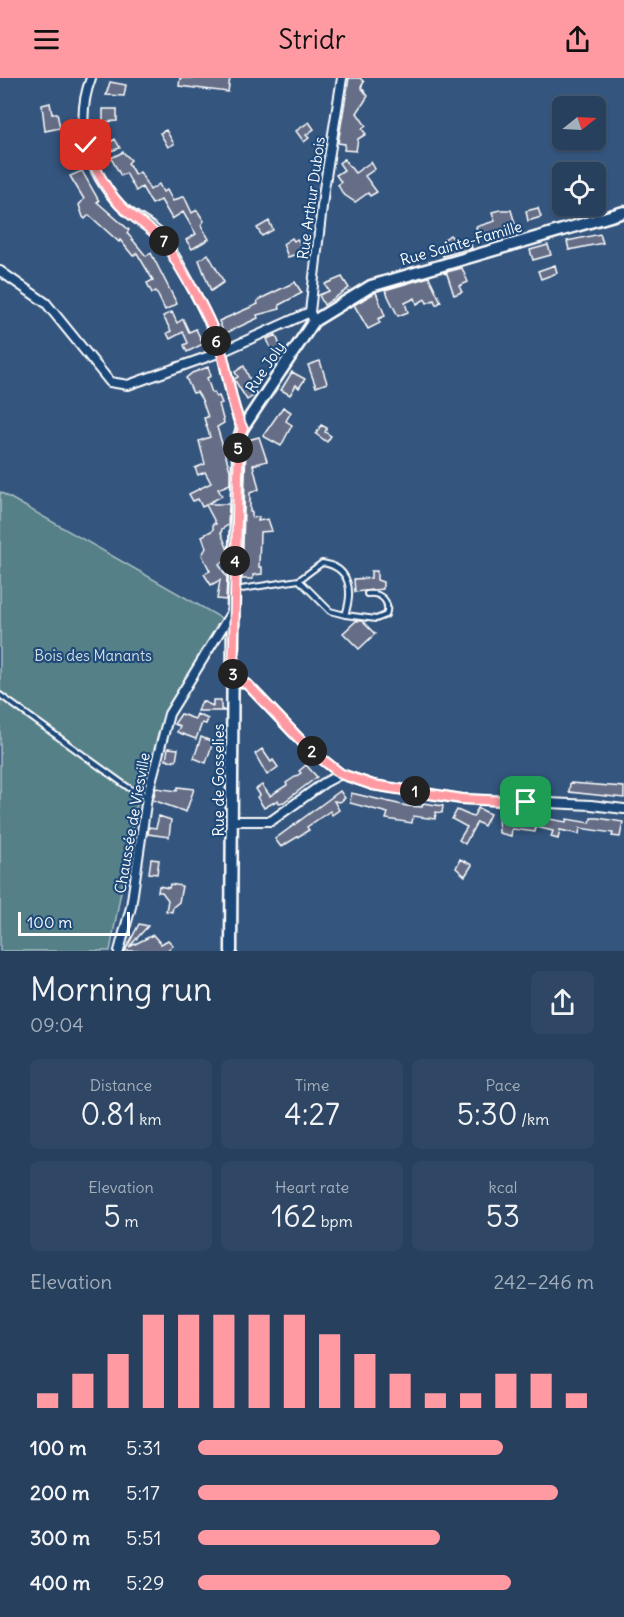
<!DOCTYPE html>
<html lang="en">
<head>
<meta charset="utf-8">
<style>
  :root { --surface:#27405e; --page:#2f4764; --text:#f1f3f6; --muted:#a4afbc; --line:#435973; --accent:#ff9aa2 }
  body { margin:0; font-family:Delius,sans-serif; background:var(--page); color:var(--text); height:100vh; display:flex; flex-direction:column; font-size:22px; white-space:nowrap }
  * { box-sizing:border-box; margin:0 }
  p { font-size:20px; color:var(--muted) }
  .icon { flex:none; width:33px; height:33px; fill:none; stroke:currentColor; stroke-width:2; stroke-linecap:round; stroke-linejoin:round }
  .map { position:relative; height:873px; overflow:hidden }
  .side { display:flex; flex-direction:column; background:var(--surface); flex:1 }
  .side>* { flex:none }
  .needle { width:39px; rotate:72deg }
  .tools { position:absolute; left:552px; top:18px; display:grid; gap:12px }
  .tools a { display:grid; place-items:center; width:54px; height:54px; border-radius:9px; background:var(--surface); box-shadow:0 2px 4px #0004,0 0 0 2px var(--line); font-size:30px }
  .scale { position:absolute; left:18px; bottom:15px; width:112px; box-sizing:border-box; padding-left:6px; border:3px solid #fff; border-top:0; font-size:16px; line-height:21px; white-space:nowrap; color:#fff; -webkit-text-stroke:4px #1f4a7a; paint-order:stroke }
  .pin { position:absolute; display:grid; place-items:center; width:51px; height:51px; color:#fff; margin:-26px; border-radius:12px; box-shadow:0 3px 9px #0006 }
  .km { position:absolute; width:30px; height:30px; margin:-15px; border-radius:50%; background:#222; color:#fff; font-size:16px; line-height:30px; text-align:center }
  .round { display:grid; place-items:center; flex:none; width:63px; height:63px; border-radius:9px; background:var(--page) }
  .headline { display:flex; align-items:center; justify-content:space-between; height:102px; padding:0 30px }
  h1 { font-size:33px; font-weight:600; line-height:45px }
  .stats { display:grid; grid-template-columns:repeat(3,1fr); gap:9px; height:102px; padding:6px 30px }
  .stats div { display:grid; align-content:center; border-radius:9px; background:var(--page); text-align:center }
  .stats b { font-size:30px; font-weight:600 }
  .stats small { font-size:16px; font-weight:400 }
  .stats p { font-size:16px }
  .chart { height:168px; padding:12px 30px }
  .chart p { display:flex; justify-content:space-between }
  .chart svg { width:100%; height:108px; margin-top:6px; stroke:var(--accent); stroke-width:6 }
  ul { padding:0 30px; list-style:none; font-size:20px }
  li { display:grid; grid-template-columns:96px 72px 1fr; align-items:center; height:45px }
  li i { height:15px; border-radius:8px; background:var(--accent) }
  header { display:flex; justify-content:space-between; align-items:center; height:78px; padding:0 30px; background:var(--accent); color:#111; font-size:27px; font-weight:600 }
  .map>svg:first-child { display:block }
</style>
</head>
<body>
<header><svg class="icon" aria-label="menu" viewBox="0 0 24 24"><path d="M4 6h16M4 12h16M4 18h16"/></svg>Stridr<svg class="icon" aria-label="share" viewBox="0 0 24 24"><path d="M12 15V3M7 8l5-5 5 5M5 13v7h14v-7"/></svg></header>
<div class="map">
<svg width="624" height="873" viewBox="0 0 624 873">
  <rect width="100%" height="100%" fill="#34557e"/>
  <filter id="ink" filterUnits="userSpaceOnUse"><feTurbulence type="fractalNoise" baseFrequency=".0167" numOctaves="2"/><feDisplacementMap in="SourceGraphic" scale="12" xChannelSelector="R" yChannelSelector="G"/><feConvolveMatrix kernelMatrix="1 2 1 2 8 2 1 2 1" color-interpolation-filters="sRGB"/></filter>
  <g filter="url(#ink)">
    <path fill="#558088" stroke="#aac0c4" stroke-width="1.5" d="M0,414L223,541L169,630L140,710L110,873H0Z"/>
    <path fill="#656e86" stroke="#fff" stroke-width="1.5" d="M180,0H230L228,14L179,8Z
      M349,0H360L364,4L361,9L368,18L357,35L366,48L362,51L366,56L358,61L356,73L344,72L345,66L338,65Z
      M110,4L126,7L124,18L106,17Z
      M50,25L52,36L57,35L60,50L45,53L42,27Z
      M103,31H117V43L103,44Z
      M309,44L314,51L306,57L309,60L304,64L296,53Z
      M166,52L174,66L168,69L160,55Z
      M115,61L120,70L107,74L104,68Z
      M73,71L77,82L67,87L64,74Z
      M123,74L131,82L128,85L135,97L140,94L150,112L159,106L163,114L167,112L173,123L184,118L192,135L197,132L204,143L201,147L209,161L192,171L186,162L196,156L183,134L172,141L161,122L152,126L142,109L136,113L126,95L121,98L111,80Z
      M344,81L355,95L371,84L375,91L365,98L377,114L370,118L368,115L355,124L343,116L338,107L341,104L336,97L344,92L339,85Z
      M82,93L99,123L97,124L129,152L127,155L146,178L151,175L177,226L165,232L156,213L152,215L147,205L153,202L137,175L133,178L120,162L119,164L89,137L85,141L83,139L79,127L84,121L70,98Z
      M538,130L541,139L528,143L526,133Z
      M500,132H511L516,149L478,158L476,149L495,143L492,134Z
      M269,143L273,152L262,158L257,150Z
      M600,156L603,165L569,172L567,163Z
      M450,157L456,163L463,160L465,164L470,163L472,170L443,178L439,168L445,167L442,163Z
      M292,160L294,163L297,161L305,173L288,179L283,166Z
      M548,167L551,177L533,182L530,172Z
      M208,176L224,204L211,213L199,182Z
      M555,187L557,195L541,201L538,193Z
      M462,190L468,204L459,208L462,214L454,217L447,196L443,195Z
      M342,199L349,210L324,227L319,217L329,213L325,206Z
      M429,199L441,224L436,227L434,222L427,225L425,221L417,226L415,220L405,225L408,234L398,238L385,212Z
      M295,204L302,215L279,227L280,231L257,237L258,240L224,256L219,243L258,226L257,223L262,220Z
      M376,214L385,238L378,241L380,245L368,251L354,227Z
      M172,234L177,245L183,241L189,254L196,251L203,266L187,274L184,267L188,265L183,254L170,261L167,255L171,253L163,238Z
      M276,257L281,270L272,273L267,261Z
      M320,283L327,305L316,309L308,287Z
      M244,288L256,316L247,322L234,301L238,299L235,294Z
      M208,289L211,298L207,300L212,315L214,314L216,319L219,318L222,325L219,326L224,345L217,349L230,392V406L218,411L222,418L207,426H229L228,447L222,451L221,455L228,472L227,482L219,486L227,500L226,522L217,521L220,502L211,507L204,496L210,493L202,477L206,470L202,458L213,452V446H216L206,427L202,429L198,421L193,423L189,416L211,405L205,394L198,397L195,390L205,386L199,363L210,359L204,340L208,339L202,322L197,314L193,315L186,300L192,295Z
      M292,294L305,301L299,310L296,307L290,317L281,312Z
      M283,329L291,334L286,343L292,347L281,368L263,358Z
      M321,347L327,350L325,354L331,358L327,364L316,356Z
      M259,359L267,383L253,387L259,411L250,415V434H252V440L259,439L258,443L268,441L272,453L260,454L259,489H262V496L253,497V501H242L246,367L248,362Z
      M371,493H377V502L383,504V511L355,514L354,501L371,500Z
      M356,543H362L375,556L359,571L343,555Z
      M213,622H221V631L225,633H198L202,623L213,628Z
      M181,636L195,641L197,636L208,641L206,646L202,645L196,661L177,654L180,648L174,646Z
      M201,659L213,664L206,685L194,680Z
      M168,670L178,671L176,683L166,682Z
      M262,671L271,684L273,682L278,689L267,697L255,676Z
      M306,687L317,699L284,724L279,725L278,722L264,730L257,719L260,717L256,711L262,707L270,718L287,707L286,705L301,695L299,693Z
      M570,705L624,709V720L569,714Z
      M178,709L194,711L186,734L153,722L156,710L177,713Z
      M340,713L345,720L340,724L334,723L339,732L332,737L330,733L307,749L309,752L281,769L275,761Z
      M351,715L407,728L422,729L423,725L443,728L442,735L436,734L435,741L413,738L412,745L386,741L388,735L350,725Z
      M478,730L490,736L484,748L477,744L465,766L459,762L467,749L452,741L457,732L473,739Z
      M498,737L509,745V741L525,744L526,740L543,744L544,740L566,744L567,741L590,745L591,740H598L623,744L620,759L612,758L613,755L580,750L579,756L560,752L558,761L551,759L553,753L536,749L535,754L512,751L511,758L499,755Z
      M159,738L171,742L169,759L148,756L149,749L156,750Z
      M151,781L159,782L157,796L149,795Z
      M460,781L472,787L465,798L456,790Z
      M170,806L182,808L179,824L173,829L172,834L166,833L168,822L162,814H158L159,808L169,810Z
      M139,846L148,848L129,869L153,857L161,866L168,862L173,867L167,873H125Z"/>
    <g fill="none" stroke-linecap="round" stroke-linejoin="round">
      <g stroke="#fff" stroke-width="8">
        <path id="service" d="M235,512L299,502L330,533L345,537C353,514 351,489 322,485L299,502
          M345,537L376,541L386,537C391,523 380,514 367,516
          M0,617L129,710L147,719"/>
      </g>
      <g stroke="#fff" stroke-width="12">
        <path id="minor" d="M91,0C74,44 87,93 120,127C132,139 150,145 161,157C176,177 189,203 200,225C208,241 217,259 222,276C229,300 231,328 242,351
          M0,193L46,225L110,304L128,307L221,274L310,234
          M312,239L310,234L324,111L342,0
          M233,600L248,607L308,670L341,696L373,707L462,721L591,727L624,731
          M234,743H271L324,705L341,696
          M119,873L131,829L147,719L169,636L233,532"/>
      </g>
      <g stroke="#fff" stroke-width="15">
        <path id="tertiary" d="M231,873L233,532L239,360L242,351L314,243L371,208L624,134"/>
      </g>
      <use href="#service" stroke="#1f4a7a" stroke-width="4"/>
      <use href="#minor" stroke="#1f4a7a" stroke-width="8"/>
      <use href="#tertiary" stroke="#1f4a7a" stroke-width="10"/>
    </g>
  </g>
  <g fill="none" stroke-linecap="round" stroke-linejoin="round" filter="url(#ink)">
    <g stroke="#fff" stroke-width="12">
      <path id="route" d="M86,67C94,89 104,109 120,127C136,144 157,151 170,173C189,205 211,239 222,276C229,300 231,328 243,351L239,360L233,600L248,607L308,670L341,696L373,707L462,721L526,724"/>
    </g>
    <use href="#route" stroke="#ff9aa2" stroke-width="8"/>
  </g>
  <g text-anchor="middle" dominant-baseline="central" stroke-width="4.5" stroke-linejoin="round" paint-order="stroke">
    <g font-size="15" fill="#fff" stroke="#1f4a7a">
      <text transform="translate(311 120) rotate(-82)">Rue Arthur Dubois</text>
      <text transform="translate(461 165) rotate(-16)">Rue Sainte-Famille</text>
      <text transform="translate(265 289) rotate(-56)">Rue Joly</text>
      <text transform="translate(218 702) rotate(-90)">Rue de Gosselies</text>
      <text transform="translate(132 745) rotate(-80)">Chaussée de Viesville</text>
    </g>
    <g font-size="15" fill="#d4dfe1" stroke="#1f4a7a">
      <text x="93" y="577">Bois des Manants</text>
    </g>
  </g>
</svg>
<div class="tools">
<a><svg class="needle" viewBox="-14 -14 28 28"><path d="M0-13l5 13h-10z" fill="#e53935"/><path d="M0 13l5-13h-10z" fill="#a4afbc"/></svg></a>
<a><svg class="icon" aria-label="locate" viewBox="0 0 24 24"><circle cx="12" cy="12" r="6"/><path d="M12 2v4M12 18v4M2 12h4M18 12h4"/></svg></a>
</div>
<div class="scale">100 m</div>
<div class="pin" style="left:526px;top:724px;background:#1e9e55"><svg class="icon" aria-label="arrive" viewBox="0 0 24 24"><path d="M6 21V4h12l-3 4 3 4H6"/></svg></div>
<div class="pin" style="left:86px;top:67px;background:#d93025"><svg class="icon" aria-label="check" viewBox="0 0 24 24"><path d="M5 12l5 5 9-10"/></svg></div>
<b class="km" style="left:415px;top:713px">1</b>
<b class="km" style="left:312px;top:673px">2</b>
<b class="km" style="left:233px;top:596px">3</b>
<b class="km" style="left:235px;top:483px">4</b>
<b class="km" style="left:238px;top:370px">5</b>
<b class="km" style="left:216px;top:263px">6</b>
<b class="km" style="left:164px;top:163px">7</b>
</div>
<section class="side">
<div class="headline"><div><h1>Morning run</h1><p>09:04</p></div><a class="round"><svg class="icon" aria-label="share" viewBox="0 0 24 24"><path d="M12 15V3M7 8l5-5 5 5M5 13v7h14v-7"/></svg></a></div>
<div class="stats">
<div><p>Distance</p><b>0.81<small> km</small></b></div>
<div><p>Time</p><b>4:27</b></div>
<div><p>Pace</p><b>5:30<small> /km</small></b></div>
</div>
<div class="stats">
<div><p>Elevation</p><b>5<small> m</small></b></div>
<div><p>Heart rate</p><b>162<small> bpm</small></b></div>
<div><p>kcal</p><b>53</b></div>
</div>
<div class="chart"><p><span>Elevation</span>242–246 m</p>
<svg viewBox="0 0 160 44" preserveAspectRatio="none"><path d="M5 44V38M15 44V30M25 44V22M35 44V6M45 44V6M55 44V6M65 44V6M75 44V6M85 44V14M95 44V22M105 44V30M115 44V38M125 44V38M135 44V30M145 44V30M155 44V38"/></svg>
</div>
<ul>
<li><b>100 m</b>5:31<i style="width:77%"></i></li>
<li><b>200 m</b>5:17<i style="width:91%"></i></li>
<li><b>300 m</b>5:51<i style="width:61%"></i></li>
<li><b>400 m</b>5:29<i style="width:79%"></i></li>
</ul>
</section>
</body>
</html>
